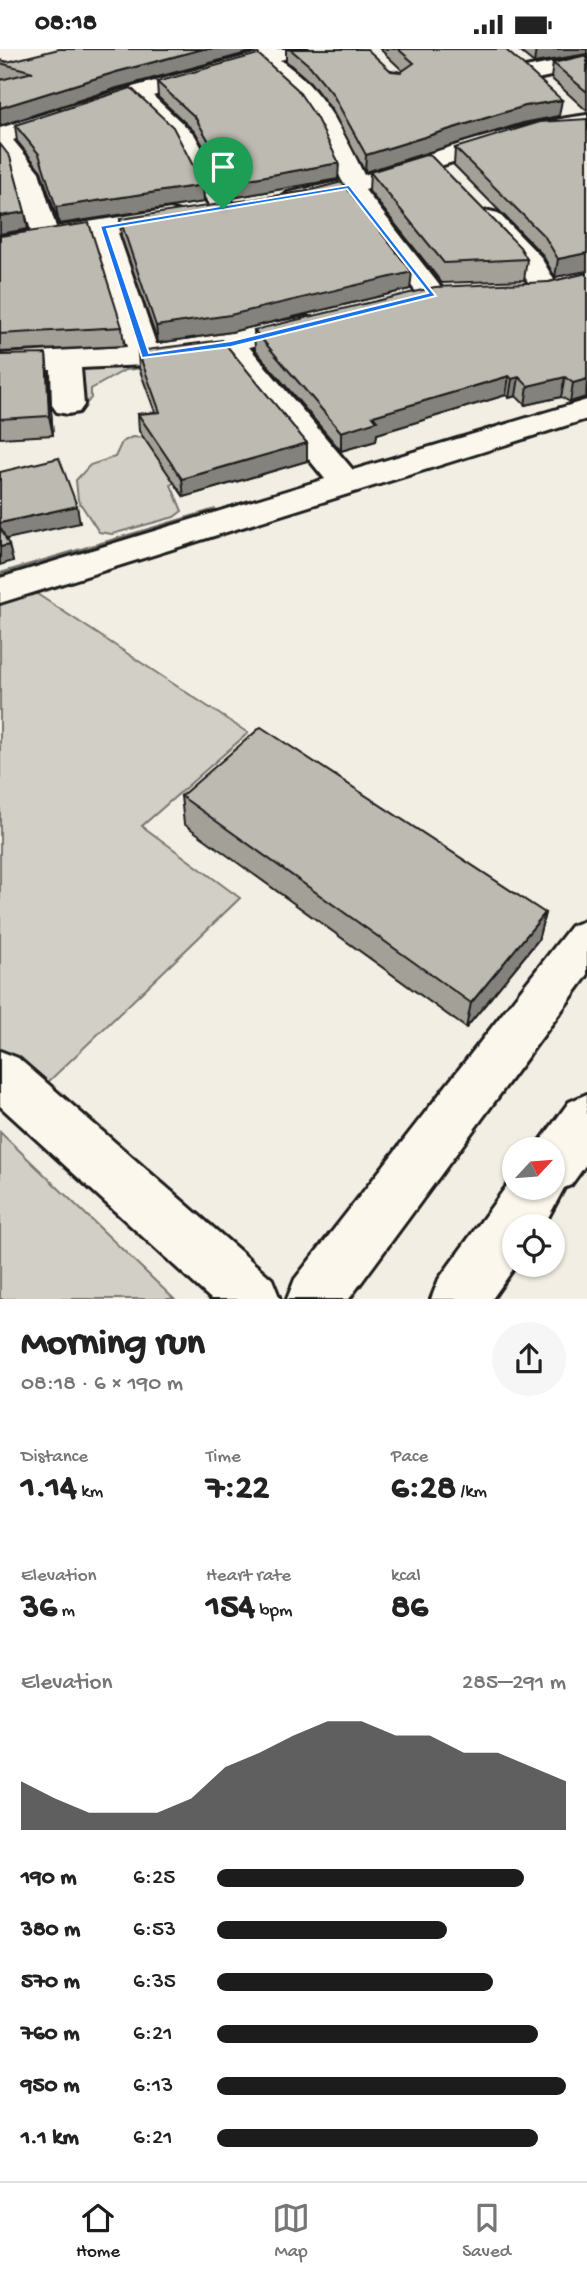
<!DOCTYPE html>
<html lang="en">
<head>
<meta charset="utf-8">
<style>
  :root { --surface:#fff; --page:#f6f6f6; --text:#222; --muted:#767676; --line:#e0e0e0; --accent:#1c1c1c }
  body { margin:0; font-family:"Gochi Hand",sans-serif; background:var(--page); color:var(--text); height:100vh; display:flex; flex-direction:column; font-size:26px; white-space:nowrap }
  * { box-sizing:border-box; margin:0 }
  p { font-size:23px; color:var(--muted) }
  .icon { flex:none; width:38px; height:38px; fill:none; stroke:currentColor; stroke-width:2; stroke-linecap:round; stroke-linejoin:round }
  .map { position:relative; height:1250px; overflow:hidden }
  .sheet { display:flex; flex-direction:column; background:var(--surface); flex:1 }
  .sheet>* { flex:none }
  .needle { width:46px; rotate:64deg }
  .tools { position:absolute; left:502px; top:1088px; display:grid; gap:14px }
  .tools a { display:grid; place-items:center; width:63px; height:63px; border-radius:50%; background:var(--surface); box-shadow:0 2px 5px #0004; font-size:35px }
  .pin { position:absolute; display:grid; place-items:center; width:60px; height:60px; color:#fff; margin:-72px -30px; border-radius:50% 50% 50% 0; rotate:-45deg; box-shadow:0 0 7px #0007 }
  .pin .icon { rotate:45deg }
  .round { display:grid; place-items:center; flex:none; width:74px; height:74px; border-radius:37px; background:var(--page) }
  .head { display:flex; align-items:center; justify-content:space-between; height:119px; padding:0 21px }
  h1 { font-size:38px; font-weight:700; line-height:52px }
  .metrics { display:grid; grid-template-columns:repeat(3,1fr); gap:10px; height:119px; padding:7px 21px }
  .metrics div { display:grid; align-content:center }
  .metrics b { font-size:35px; font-weight:700 }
  .metrics small { font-size:19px; font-weight:400 }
  .metrics p { font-size:19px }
  .chart { height:196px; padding:14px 21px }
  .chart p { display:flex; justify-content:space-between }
  .chart svg { width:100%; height:126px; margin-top:7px; fill:var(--accent); opacity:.7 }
  ul { padding:0 21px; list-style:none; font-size:23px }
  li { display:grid; grid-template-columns:112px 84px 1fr; align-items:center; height:52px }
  li i { height:18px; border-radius:9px; background:var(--accent) }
  .status { display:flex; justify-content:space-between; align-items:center; height:49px; padding:0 35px; background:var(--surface); direction:ltr }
  .status svg { height:19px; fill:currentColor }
  .menu { display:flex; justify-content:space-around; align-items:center; height:98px; border-top:2px solid var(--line); background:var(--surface); font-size:19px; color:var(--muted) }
  .menu a { display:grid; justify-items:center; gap:4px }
  .menu .selected { color:var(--accent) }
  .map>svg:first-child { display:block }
</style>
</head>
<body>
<div class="status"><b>08:18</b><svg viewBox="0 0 49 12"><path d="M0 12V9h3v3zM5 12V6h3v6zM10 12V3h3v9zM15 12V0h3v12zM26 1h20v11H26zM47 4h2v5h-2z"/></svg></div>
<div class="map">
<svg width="587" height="1250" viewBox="0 0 587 1250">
  <rect width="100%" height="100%" fill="#f2eee4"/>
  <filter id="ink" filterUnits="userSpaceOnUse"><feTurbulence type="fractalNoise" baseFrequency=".0143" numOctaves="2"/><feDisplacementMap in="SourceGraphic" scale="14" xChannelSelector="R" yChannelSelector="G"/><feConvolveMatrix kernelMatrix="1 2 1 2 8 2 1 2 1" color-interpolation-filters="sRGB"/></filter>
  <g filter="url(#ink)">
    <path fill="#d2cfc6" stroke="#777671" stroke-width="2" d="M193,314L125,321L91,340V349L87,354H79L75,321Z
      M132,388L145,389L174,433L171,436L182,462L174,468L112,485L99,483L78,451L76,431L90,416L115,408L122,393Z
      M34,543L248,684L142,777L240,849L43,1038L0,1000V553Z
      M0,1083L174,1250H0Z"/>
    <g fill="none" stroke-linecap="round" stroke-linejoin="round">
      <path fill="#716f6b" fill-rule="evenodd" d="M215,459L222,464L220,467L0,533V523Z"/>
      <g stroke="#1c1c1c" stroke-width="6">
        <path id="minor" d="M272,0H307L304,5L280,11C322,39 343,81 364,126C438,102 510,76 587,66V80L519,92L365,141L447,246L443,252L433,254L423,252L343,147L296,157L287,154L283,149L287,144L342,132C321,85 303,46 259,17L153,47L194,85L236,160L232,165H214L176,93L133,52L13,91L39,123L56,178L171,160L180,163L184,168L180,173L118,184L156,295L307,268L317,271L321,277L317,283L249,298L353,421L587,351V370L0,554V529L325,430L222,303L145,316L81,319L84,356L79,363L68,365L57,363L52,356L51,321L0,323V305L127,298L93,188L0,203V187L31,182L15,124L0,105V79L118,42Z
          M587,7V19L528,32L517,25L520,20Z
          M489,162L498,164L540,207L560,241L556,247L546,249L536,247L519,217L476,170L480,164Z
          M587,871V927L349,1250H287L295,1230L571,877Z
          M0,1002L18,1009L272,1230L280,1250H211L0,1057Z"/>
      </g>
      <g stroke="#1c1c1c" stroke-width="6">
        <path id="major" d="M587,1045V1114L571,1136L564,1139L543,1178H514L516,1216L492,1250H431L439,1230L514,1127V1139H553V1101H534L569,1053Z"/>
      </g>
      <use href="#minor" fill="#fbf7ec" fill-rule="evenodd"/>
      <use href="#major" fill="#fbf7ec" fill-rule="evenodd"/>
    </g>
    <path fill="#a3a098" stroke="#1c1c1c" stroke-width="2" d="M286,0L401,23L403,22L380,0H505L559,67L523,74L365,123L332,61L310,33L286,12Z
      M517,0H587L534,14Z
      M587,6V62L551,29L553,14Z
      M0,11L117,39L0,77V31L2,30H0Z
      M157,33L338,130L232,149L196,84L158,48Z
      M587,70V222L555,228L542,205L454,116L455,99Z
      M15,76L203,136L204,153L59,175L41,122L17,92Z
      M370,123L527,210L524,231L442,234L369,142Z
      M120,170L410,240L231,283L158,294L121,187Z
      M0,187L122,278L124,297L0,303Z
      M587,224V349L570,353L561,348L525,356L516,347L509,349L506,346L377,385L376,392L341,402L255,301L254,281L549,233Z
      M138,302L307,394V412L184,448L139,382L138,365L155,363L139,319Z
      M0,306L48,324L53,386L0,389Z
      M181,747L545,864L538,891L466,979L184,775Z"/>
    <path fill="#84827c" stroke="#1c1c1c" stroke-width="2" d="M203,0H262L117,39L0,77V59L116,23Z
      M536,0H587V5L534,14Z
      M562,51L559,67L523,74L365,123L366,106L525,57Z
      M339,114L338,130L232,149V133Z
      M203,136L204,153L59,175L56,158Z
      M25,163L28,180L0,185V167Z
      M587,204V222L555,228L558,210Z
      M412,223L410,240L231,283L158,294L156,277Z
      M46,305L48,324L53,386L49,367Z
      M509,327L506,346L377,385L376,392L341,402V383L373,367Z
      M519,328L516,347L509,349L512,330Z
      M565,328L561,348L525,356L528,337Z
      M587,330L586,348L570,353L573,334Z
      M307,394V412L184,448L182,430Z
      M77,457L80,474L2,491L0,483V474Z
      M9,496L13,512L0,516V498Z
      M545,864L538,891L466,979L471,954Z"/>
    <path fill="#bdbab1" stroke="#1c1c1c" stroke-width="2" d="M59,0H203L116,23L0,59V31L33,23L0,14V11L7,13Z
      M290,0H367L391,22L401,23L414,14L398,0H505L562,51L525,57L366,106L332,44L310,17Z
      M258,5L297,40L316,68L339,114L232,133L195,68L157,33Z
      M587,6V43L553,14Z
      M131,39L173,78L203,136L56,158L39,105L15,76Z
      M587,70V204L558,210L545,188L455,99L540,73Z
      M0,95L10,108L25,163L0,167Z
      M429,105L520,198L527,210L444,214L370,123Z
      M342,133L412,223L230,266L156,277L120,170L307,142Z
      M89,174L122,278L0,285V187Z
      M587,224V330L573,334L565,328L528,337L519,328L512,330L509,327L373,367L377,372L341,383L254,281L435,238L549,233Z
      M222,291L307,394L182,430L138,365L160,363L138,302Z
      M46,305L49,367L0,370V306Z
      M59,409L77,457L0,474V423Z
      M0,478L9,496L0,498Z
      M261,678L545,864L471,954L181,747Z"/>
  </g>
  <path fill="#1a73e8" stroke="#fff" stroke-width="2" fill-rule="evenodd" d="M349,136L436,247L231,298L142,309L100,177ZM347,140L428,244L231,292L149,304L107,180Z"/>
</svg>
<div class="tools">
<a><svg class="needle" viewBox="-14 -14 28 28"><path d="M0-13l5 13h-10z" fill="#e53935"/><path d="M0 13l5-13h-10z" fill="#767676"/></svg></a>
<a><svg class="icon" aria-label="locate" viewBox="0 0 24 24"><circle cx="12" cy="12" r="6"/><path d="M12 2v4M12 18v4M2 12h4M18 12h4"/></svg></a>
</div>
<div class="pin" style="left:223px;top:160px;background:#1e9e55"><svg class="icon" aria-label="arrive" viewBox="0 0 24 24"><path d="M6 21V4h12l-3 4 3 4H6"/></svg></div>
</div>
<section class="sheet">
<div class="head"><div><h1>Morning run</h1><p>08:18 · 6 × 190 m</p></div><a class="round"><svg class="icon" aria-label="share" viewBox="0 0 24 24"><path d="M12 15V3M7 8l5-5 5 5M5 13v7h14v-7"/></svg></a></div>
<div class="metrics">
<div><p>Distance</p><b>1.14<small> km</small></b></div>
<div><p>Time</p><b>7:22</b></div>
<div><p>Pace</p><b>6:28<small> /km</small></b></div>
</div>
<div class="metrics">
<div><p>Elevation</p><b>36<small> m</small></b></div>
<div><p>Heart rate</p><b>154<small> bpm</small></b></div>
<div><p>kcal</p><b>86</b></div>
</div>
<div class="chart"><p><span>Elevation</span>285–291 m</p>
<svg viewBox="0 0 160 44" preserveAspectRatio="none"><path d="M0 44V27L10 33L20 38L30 38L40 38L50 33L60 22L70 17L80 11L90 6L100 6L110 11L120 11L130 17L140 17L150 22L160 27V44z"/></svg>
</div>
<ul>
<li><b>190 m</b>6:25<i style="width:88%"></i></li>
<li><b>380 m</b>6:53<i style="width:66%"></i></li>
<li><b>570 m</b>6:35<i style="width:79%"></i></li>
<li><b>760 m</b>6:21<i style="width:92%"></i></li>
<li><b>950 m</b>6:13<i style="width:100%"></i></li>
<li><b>1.1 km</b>6:21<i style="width:92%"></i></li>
</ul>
</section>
<nav class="menu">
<a class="selected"><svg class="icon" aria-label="home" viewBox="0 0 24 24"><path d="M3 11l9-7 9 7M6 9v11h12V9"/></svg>Home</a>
<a><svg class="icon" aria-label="map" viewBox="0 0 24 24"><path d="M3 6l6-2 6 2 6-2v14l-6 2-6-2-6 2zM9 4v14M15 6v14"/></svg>Map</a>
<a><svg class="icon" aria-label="saved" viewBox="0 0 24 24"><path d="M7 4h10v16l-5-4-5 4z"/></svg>Saved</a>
</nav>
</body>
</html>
